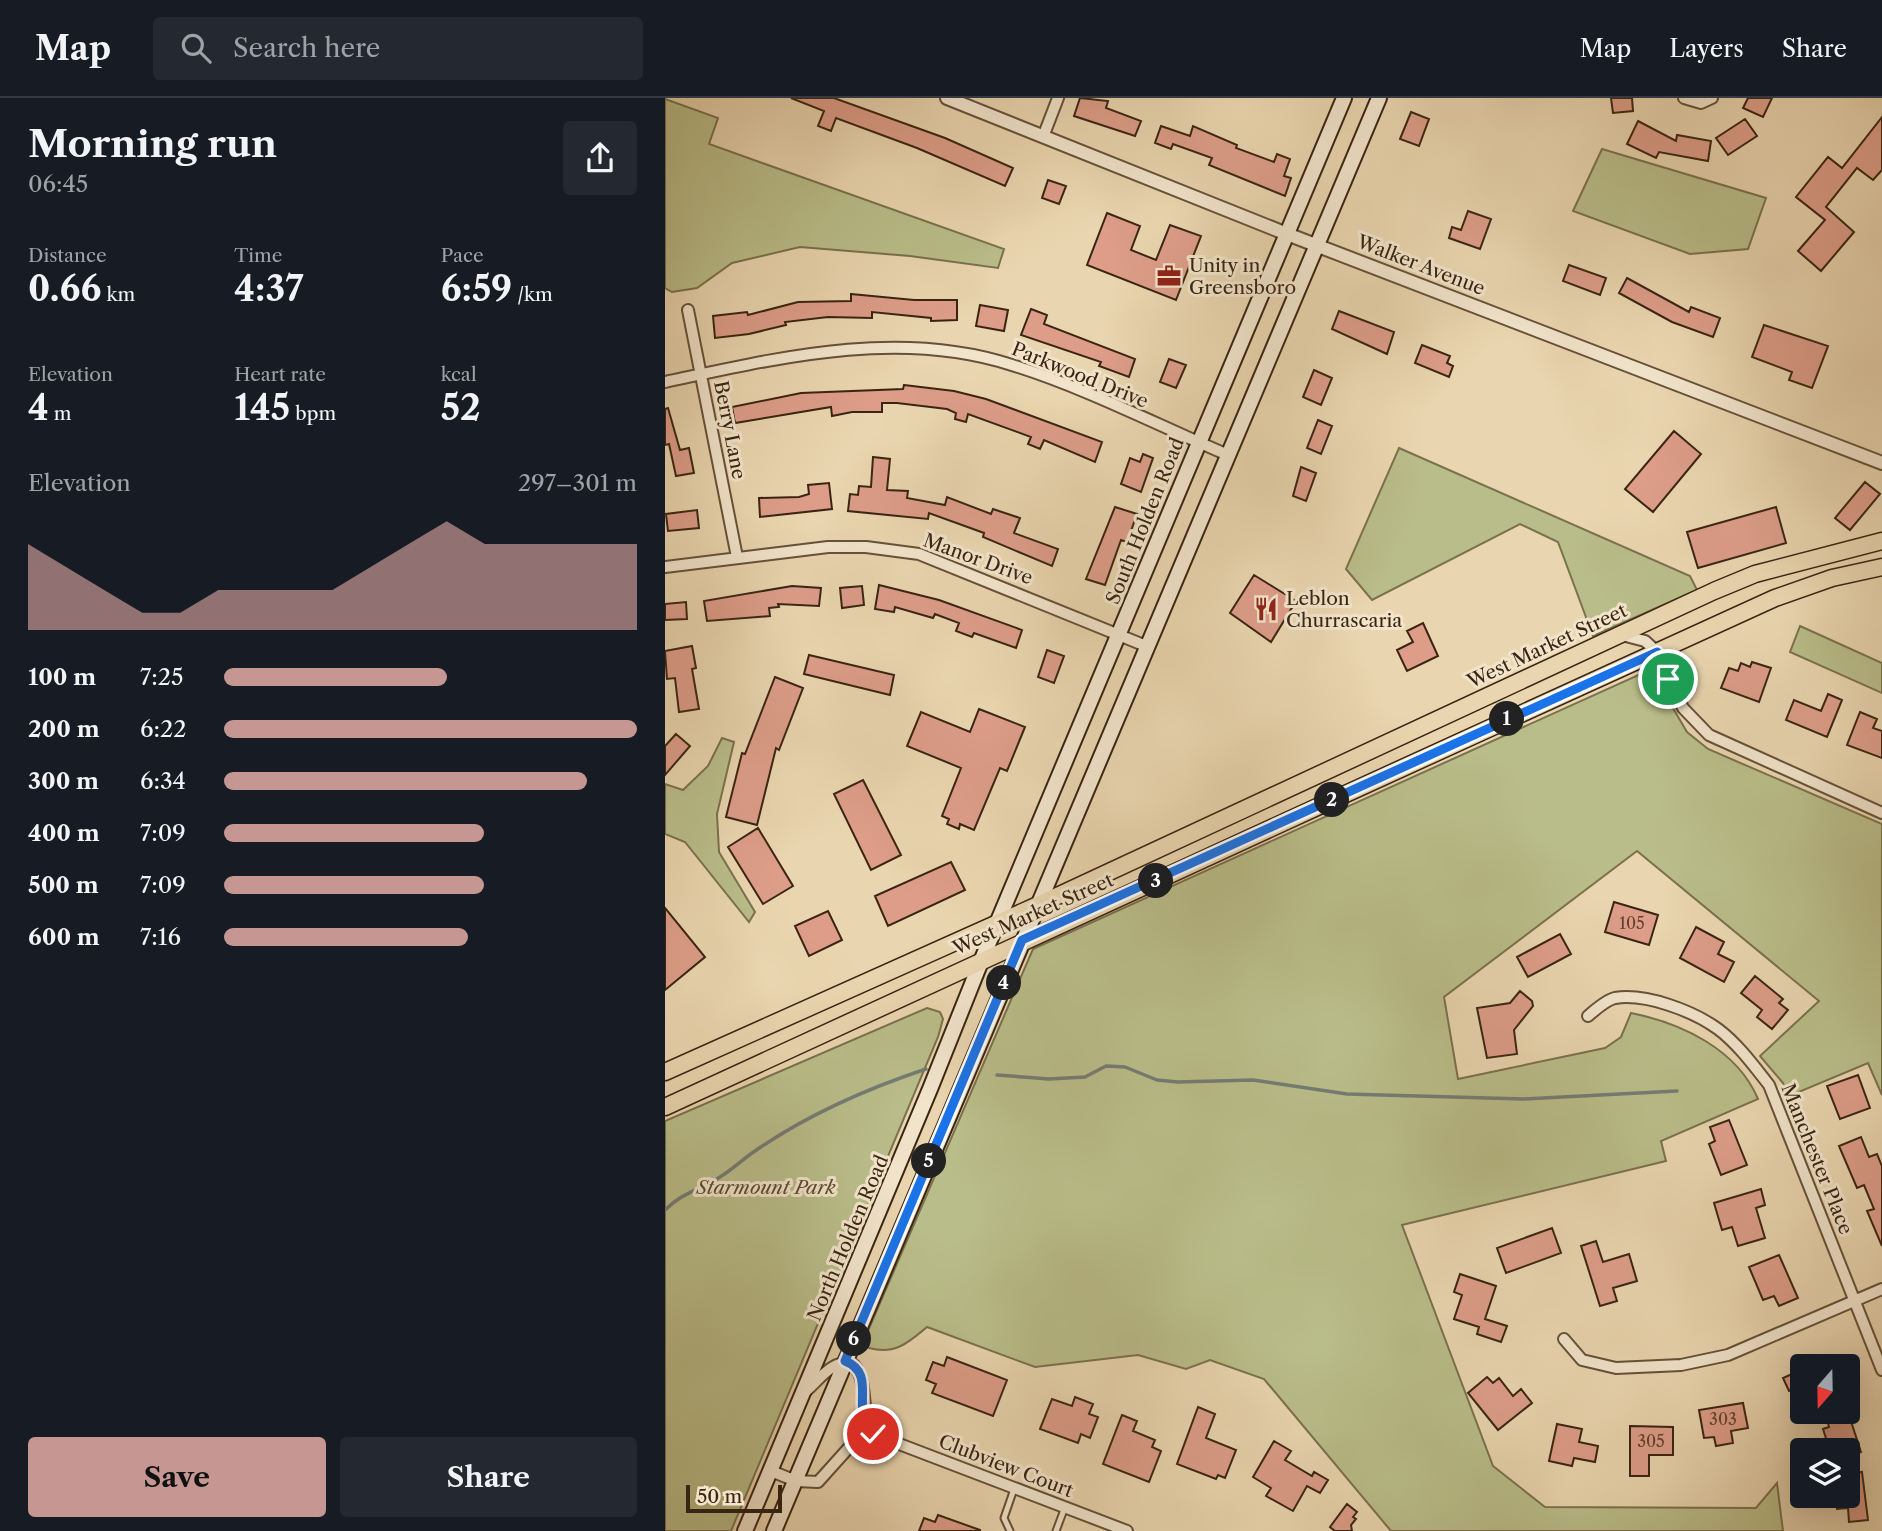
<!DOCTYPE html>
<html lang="en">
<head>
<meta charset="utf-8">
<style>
  :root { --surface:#171b24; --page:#242831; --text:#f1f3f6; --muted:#9ea1a6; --line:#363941; --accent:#c59692 }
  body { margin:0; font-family:"Libre Caslon Text",serif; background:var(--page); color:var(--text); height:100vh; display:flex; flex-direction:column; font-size:26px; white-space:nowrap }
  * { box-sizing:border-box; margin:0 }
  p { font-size:23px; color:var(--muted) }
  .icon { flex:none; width:38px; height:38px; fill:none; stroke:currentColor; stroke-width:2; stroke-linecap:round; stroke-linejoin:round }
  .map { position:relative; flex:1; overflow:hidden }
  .side { display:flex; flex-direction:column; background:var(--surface); width:665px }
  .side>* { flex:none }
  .needle { width:46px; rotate:200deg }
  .fabs { position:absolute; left:1125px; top:1256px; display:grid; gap:14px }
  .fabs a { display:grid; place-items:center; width:70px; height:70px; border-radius:7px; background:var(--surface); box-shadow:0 7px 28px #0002; font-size:35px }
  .scale { position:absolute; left:21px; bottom:18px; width:96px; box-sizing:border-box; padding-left:7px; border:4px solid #3a2512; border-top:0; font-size:19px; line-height:24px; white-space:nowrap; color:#3a2512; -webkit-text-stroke:5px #f1e4cb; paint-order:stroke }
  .pin { position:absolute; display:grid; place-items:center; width:60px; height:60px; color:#fff; margin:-30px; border:4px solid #fff; border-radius:50%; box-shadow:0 2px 7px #0007 }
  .km { position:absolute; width:35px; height:35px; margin:-18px; border-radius:50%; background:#222; color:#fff; font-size:19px; line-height:35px; text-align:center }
  .round { display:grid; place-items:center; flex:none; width:74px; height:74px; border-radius:7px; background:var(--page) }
  .overview { display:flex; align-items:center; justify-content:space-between; height:119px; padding:0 28px }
  h1 { font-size:38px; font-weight:700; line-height:52px }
  .stats { display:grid; grid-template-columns:repeat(3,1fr); gap:10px; height:119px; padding:7px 28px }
  .stats div { display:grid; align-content:center }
  .stats b { font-size:35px; font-weight:700 }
  .stats small { font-size:19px; font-weight:400 }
  .stats p { font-size:19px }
  .chart { height:196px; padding:14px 28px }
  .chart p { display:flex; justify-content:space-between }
  .chart svg { width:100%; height:126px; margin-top:7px; fill:var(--accent); opacity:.7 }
  .action { display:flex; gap:14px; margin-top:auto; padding:14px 28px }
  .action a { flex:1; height:80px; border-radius:7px; background:var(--accent); color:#111; font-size:28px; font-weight:700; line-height:80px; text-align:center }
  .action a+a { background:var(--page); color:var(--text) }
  ul { padding:0 28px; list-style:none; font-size:23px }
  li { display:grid; grid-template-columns:112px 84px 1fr; align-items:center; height:52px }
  li i { height:18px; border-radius:9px; background:var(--accent) }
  header { display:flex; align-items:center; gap:42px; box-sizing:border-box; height:98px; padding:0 35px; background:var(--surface); border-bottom:2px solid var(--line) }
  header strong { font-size:33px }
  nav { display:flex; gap:38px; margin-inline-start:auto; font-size:24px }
  .search { width:490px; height:63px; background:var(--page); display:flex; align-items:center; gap:18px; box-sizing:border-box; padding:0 24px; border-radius:7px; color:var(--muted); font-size:26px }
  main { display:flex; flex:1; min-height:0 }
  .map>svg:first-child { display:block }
</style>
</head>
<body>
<header>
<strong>Map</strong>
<div class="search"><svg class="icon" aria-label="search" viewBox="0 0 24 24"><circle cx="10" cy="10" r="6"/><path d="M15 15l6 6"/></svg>Search here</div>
<nav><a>Map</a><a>Layers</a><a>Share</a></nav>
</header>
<main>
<section class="side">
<div class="overview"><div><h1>Morning run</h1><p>06:45</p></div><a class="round"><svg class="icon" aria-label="share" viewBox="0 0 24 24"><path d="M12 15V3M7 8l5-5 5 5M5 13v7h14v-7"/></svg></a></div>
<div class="stats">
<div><p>Distance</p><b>0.66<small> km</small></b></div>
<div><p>Time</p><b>4:37</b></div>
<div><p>Pace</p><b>6:59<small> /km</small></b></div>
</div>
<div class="stats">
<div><p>Elevation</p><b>4<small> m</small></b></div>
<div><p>Heart rate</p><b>145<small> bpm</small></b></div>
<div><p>kcal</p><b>52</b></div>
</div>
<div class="chart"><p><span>Elevation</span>297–301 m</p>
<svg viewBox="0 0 160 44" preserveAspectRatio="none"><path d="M0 44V14L10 22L20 30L30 38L40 38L50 30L60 30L70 30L80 30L90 22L100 14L110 6L120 14L130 14L140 14L150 14L160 14V44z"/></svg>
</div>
<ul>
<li><b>100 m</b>7:25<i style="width:54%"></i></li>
<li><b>200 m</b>6:22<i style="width:100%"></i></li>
<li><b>300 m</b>6:34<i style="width:88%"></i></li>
<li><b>400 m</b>7:09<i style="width:63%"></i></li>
<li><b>500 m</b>7:09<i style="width:63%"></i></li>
<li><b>600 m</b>7:16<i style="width:59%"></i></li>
</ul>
<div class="action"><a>Save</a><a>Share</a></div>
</section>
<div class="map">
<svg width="1217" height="1433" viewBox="0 0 1217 1433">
  <rect width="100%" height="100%" fill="#e9d5af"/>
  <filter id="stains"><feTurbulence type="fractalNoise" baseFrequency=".00286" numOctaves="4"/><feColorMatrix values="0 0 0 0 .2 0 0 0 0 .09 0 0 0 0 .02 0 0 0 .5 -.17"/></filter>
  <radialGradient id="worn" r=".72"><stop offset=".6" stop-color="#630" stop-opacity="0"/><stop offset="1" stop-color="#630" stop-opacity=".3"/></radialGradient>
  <path fill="#b9bd89" stroke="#7a714e" stroke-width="2" d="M0,1L53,20L44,46L339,151L333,170L245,158L135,149L67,165L32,190L7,194L0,190Z
    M937,51L1101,100L1083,151L1025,156L908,113Z
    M734,350L1025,478L1032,492L928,538L893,444L855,426L707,502L681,471Z
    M1135,528L1217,565V595L1125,554Z
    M980,574L988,576L1022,634L1043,651L1217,726V997L1203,965L1122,999L1118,985L1095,958L1154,903L972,753L779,899L793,981L940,950L956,939L966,915C1016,925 1072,951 1093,1001L996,1043L1001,1063L737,1127L828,1368L880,1409L1091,1410L1112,1385L1118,1433H726L599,1281L545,1262L521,1271L473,1257L370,1269L262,1229C243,1245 230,1257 204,1250L199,1242L368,851Z
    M57,640L69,644L52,716L54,754L90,814L84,824L20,744L0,736V686L18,692L43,668Z
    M262,910L275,914L278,921L273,939L66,1433H0V1023Z"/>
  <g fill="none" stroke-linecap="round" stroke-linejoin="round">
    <path stroke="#757c74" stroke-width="3.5" d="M332,977L384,981L420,979L441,968L460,969L492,982L513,984L588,982L682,996L858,1001L1012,993
      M0,1112C18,1094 35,1092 55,1079C68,1071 78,1061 90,1053C142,1017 201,991 261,971"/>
  </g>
  <path fill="#dd9d89" stroke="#3a2512" stroke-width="2" d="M126,0H169L280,40L348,70L340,88L252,50L171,20L166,33L153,28L159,13Z
    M415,0L443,3L441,10L476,23L470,38L409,18Z
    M946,0H967L968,13L948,15Z
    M1083,0H1107L1098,19L1078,10Z
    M746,14L764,21L754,48L735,41Z
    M1217,19V72L1208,82L1192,70L1161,109L1189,134L1156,173L1133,153L1160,122L1131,99L1163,59L1177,70Z
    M1080,21L1092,38L1063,57L1051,40Z
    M973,23L1011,43L1012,37L1046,43L1043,63L994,54L991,60L962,46Z
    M496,28L525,38L528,28L572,47L571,50L609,64L612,56L625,61L619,78L626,80L620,98L544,67L547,60L508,46L506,51L490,45Z
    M383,82L401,88L394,106L377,100Z
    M803,113L826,121L815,151L784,140L787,129L796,132Z
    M442,115L475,128L466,152L491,162L505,127L536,138L511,202L422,167Z
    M904,167L941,180L935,197L898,183Z
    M962,180L1024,214L1026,209L1055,220L1048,239L1007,224L954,195Z
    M186,196L249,202H292V222L266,223V220L207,214V220L163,219L120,224L121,227L84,236L50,240L48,218L82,214L83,217L133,204L186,203Z
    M315,207L343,212L339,233L311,228Z
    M366,211L382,217L379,226L470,261L464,279L434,268L436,264L356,237Z
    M674,213L729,234L722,256L667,231Z
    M1099,227L1163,248L1147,290L1124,282L1127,274L1087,259Z
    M757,247L785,258L782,265L788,268L784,279L750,265Z
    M504,261L521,267L511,290L495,284Z
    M649,272L667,280L656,307L638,299Z
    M239,287L289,293L321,301L437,344L430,364L379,342L375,351L363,346L366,339L303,316L301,324L290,321L291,315L282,311L232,305H217V314H187L167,318L166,309L70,325L67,309L136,295L238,291Z
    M3,310L15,352L24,350L29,375L11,378L4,346L0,347V311Z
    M653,322L667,328L656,356L642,350Z
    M1009,333L1036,356L988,414L960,391Z
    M478,356L488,360L476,394L456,386L465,360L475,364Z
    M208,359L225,361L222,392L243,393L242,400L280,407L282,399L326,416L328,411L355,420L349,435L393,451L387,468L318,439L319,435L264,415L263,421L183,413L185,396L193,397L194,388L206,389Z
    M636,369L651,375L641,403L628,398Z
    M1200,384L1215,396L1185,432L1170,420Z
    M164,385L167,411L95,419L94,400L134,399L144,396L143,387Z
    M450,409L472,416L462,444L456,442L440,487L421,481Z
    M1111,409L1121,445L1033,470L1022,434Z
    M32,412L34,430L3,433L1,416Z
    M589,477L631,503L606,544L565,515Z
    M214,487L274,502L357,532L351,550L309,535L307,539L291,533L294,525L270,516L268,520L230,509L229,514L210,511Z
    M127,488L156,490L154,508L113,506L114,509L104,510L105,518L42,523L39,503Z
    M197,488L199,507L177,510L175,490Z
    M21,504L22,521L0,522V506Z
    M758,525L773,558L742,573L732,552L748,544L742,533Z
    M27,548L31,570L27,571L34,611L14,614L10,580L2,581L0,553Z
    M382,552L399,558L389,585L373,579Z
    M144,557L229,577L225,597L139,576Z
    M1087,564L1106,570L1094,604L1056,590L1064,570L1073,573L1076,565L1085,569Z
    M110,579L138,590L114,652L111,650L92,727L61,719L77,655L80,656Z
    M1163,596L1177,602L1162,639L1121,622L1129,602L1156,613Z
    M314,611L360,629L342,673L335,670L309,732L295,726L294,731L282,726L284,721L277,718L296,670L242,648L256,614L305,634Z
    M1195,614L1212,621L1208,630L1217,633V660L1182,647Z
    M11,636L25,648L0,677V648Z
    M198,682L236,757L206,772L169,696Z
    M93,730L128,788L98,806L63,749Z
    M286,764L300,792L223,828L210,798Z
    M949,804L993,817L984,847L940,834Z
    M0,810L40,859L0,892Z
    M163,813L177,842L144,858L130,828Z
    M1031,829L1059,844L1053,856L1069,864L1059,884L1015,860Z
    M895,836L906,856L863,879L852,859Z
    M1090,878L1118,901L1114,905L1123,912L1107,931L1092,919L1097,912L1076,895Z
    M855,893L867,903L868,908L849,932L852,956L822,960L812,910L845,905Z
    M1193,977L1205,1010L1175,1021L1162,988Z
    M1064,1022L1082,1067L1056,1077L1044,1046L1050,1043L1045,1029Z
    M1196,1039L1204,1059L1212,1056L1217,1068V1148L1202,1113L1209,1111L1199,1087L1192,1090L1174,1048Z
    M1096,1091L1100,1107L1091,1110L1100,1140L1073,1148L1067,1129L1057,1132L1049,1105Z
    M887,1130L896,1155L841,1175L832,1150Z
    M931,1143L938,1164L964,1156L972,1183L948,1190L952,1203L935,1208L916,1148Z
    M1114,1157L1133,1200L1114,1208L1109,1198L1098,1202L1084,1169Z
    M795,1176L831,1188L820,1221L842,1228L836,1244L812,1236L814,1229L789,1221L797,1197L789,1194Z
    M282,1259L342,1282L328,1318L267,1295L271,1286L261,1282L268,1264L279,1268Z
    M1138,1271V1287L1124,1293L1118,1280Z
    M822,1279L828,1285L834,1280L848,1298L856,1291L867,1305L833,1332L803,1295Z
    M410,1299L428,1306L424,1316L433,1319L425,1340L416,1336L413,1345L375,1331L387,1301L407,1308Z
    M1078,1305L1083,1330L1066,1333L1068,1345L1051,1348L1049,1339L1039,1340L1034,1312Z
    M533,1309L550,1316L541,1340L571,1352L560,1380L553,1377L551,1381L512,1366Z
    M1174,1314H1183L1196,1354L1183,1358V1353H1165L1158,1331L1164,1329L1161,1318Z
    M457,1317L472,1323L468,1333L490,1342L487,1349L496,1353L484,1384L438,1366Z
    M892,1326L917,1331L914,1344L933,1348L930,1364L909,1360L907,1368L884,1363Z
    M965,1328L1008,1329V1357H984V1378H965Z
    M609,1343L626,1353L620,1362L647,1378L649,1374L663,1382L655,1395L642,1388L628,1413L601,1398L606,1390L588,1379Z
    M1197,1374L1203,1422L1184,1424L1183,1410L1172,1411L1171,1398H1183V1376Z
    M682,1406L692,1414L688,1419L691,1421L686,1427L687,1433H670L665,1429Z
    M273,1417L315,1432V1433H254L259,1420L270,1424Z"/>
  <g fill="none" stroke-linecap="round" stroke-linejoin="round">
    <g stroke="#665139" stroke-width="9">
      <path id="service" d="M345,1433L339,1420L349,1391
        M391,1433L400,1409"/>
    </g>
    <g stroke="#665139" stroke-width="14">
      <path id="minor" d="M1019,0L1036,5L1047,0
        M378,39L393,0
        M23,212L72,459
        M0,284C112,260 234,230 347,267C421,290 492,327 563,357
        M0,469L163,449H201L254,456L481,548
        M957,537L980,543L992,554L1018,610L1044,637L1217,715
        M923,918C930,912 941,902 950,900C981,895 1028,913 1053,931C1073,946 1089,968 1104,987L1217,1272
        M899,1241L917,1262L951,1270L1016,1267L1063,1257L1217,1191
        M141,1293C155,1281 169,1259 189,1267C205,1288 194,1313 208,1336L462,1433
        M106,1373L131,1383L153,1384L188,1345L208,1336"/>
    </g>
    <g stroke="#665139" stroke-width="16">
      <path id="tertiary" d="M282,0L622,136L1217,365"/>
    </g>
    <g stroke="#3a2512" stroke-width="18">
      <path id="secondary" d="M80,1433L265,991L317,861L679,0
        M109,1433L714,0"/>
    </g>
    <g stroke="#3a2512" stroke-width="19">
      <path id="primary" d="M0,974L373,807L1049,493L1090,476L1217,443
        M0,1009C369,836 740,670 1110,500L1167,480L1217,469"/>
    </g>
    <use href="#service" stroke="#f1e4cb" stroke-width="5"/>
    <use href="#minor" stroke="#f1e4cb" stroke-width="10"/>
    <use href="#tertiary" stroke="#f1e4cb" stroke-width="12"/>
    <use href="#secondary" stroke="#f1e4cb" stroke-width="14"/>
    <use href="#primary" stroke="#e9d5af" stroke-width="16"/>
  </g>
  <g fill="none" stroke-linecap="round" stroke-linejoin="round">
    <g stroke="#fff" stroke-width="14">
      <path id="route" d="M208,1336C204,1330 200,1324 198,1316C195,1295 205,1273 180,1263L357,842L992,554L1003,581"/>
    </g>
    <use href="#route" stroke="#1a73e8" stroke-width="9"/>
  </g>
  <defs>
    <g id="office-bare" transform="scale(1.89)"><path d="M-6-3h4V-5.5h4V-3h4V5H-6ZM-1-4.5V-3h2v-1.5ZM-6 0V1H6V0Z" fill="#8f2418" stroke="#f1e4cb" stroke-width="2.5" paint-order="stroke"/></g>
    <g id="restaurant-bare" transform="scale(1.89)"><path d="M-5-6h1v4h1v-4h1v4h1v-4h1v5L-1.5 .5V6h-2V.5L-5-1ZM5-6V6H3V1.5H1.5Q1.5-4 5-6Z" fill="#8f2418" stroke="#f1e4cb" stroke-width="2.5" paint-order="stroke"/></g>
  </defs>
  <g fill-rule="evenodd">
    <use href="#office-bare" x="504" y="178"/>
    <use href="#restaurant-bare" x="601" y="511"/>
  </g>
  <g text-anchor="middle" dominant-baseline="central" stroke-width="6" stroke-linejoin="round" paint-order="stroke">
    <g font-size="16" fill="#634330">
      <text x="967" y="825">105</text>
      <text x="1058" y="1321">303</text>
      <text x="986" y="1343">305</text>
    </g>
    <g font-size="19" fill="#3a2512" stroke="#f1e4cb" text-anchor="start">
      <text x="524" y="167">Unity in<tspan x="524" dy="22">Greensboro</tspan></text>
      <text x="621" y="500">Leblon<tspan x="621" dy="22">Churrascaria</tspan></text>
    </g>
    <g font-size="19" fill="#3a2512" stroke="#f1e4cb">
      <text transform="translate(756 167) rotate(21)">Walker Avenue</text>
      <text transform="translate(415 277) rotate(22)">Parkwood Drive</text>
      <text transform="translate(65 332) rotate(79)">Berry Lane</text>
      <text transform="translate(480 423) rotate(-68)">South Holden Road</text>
      <text transform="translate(313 461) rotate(20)">Manor Drive</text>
      <text transform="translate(882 548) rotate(-25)">West Market Street</text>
      <text transform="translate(368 816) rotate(-24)">West Market Street</text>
      <text transform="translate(1152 1061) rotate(68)">Manchester Place</text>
      <text transform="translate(183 1140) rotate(-67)">North Holden Road</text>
      <text transform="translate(341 1368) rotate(21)">Clubview Court</text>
    </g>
    <g font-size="19" font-style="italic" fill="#5a4b30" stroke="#f1e4cb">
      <text x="101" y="1089">Starmount Park</text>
    </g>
  </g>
  <rect width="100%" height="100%" filter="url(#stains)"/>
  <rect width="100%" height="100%" fill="url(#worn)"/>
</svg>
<div class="fabs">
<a><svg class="needle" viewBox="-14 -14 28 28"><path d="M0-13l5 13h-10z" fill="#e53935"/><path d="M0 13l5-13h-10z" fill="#9ea1a6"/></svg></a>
<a><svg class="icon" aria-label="layers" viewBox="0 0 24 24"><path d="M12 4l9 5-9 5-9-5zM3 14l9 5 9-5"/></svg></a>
</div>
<div class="scale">50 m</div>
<div class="pin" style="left:1003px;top:581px;background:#1e9e55"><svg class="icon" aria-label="arrive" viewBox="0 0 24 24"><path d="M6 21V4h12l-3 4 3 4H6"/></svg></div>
<div class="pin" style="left:208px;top:1336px;background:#d93025"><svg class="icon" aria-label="check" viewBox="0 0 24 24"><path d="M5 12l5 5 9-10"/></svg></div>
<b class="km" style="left:842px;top:621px">1</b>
<b class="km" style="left:667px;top:702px">2</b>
<b class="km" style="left:491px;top:783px">3</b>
<b class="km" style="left:339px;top:885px">4</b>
<b class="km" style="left:264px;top:1063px">5</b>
<b class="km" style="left:189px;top:1241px">6</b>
</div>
</main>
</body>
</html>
